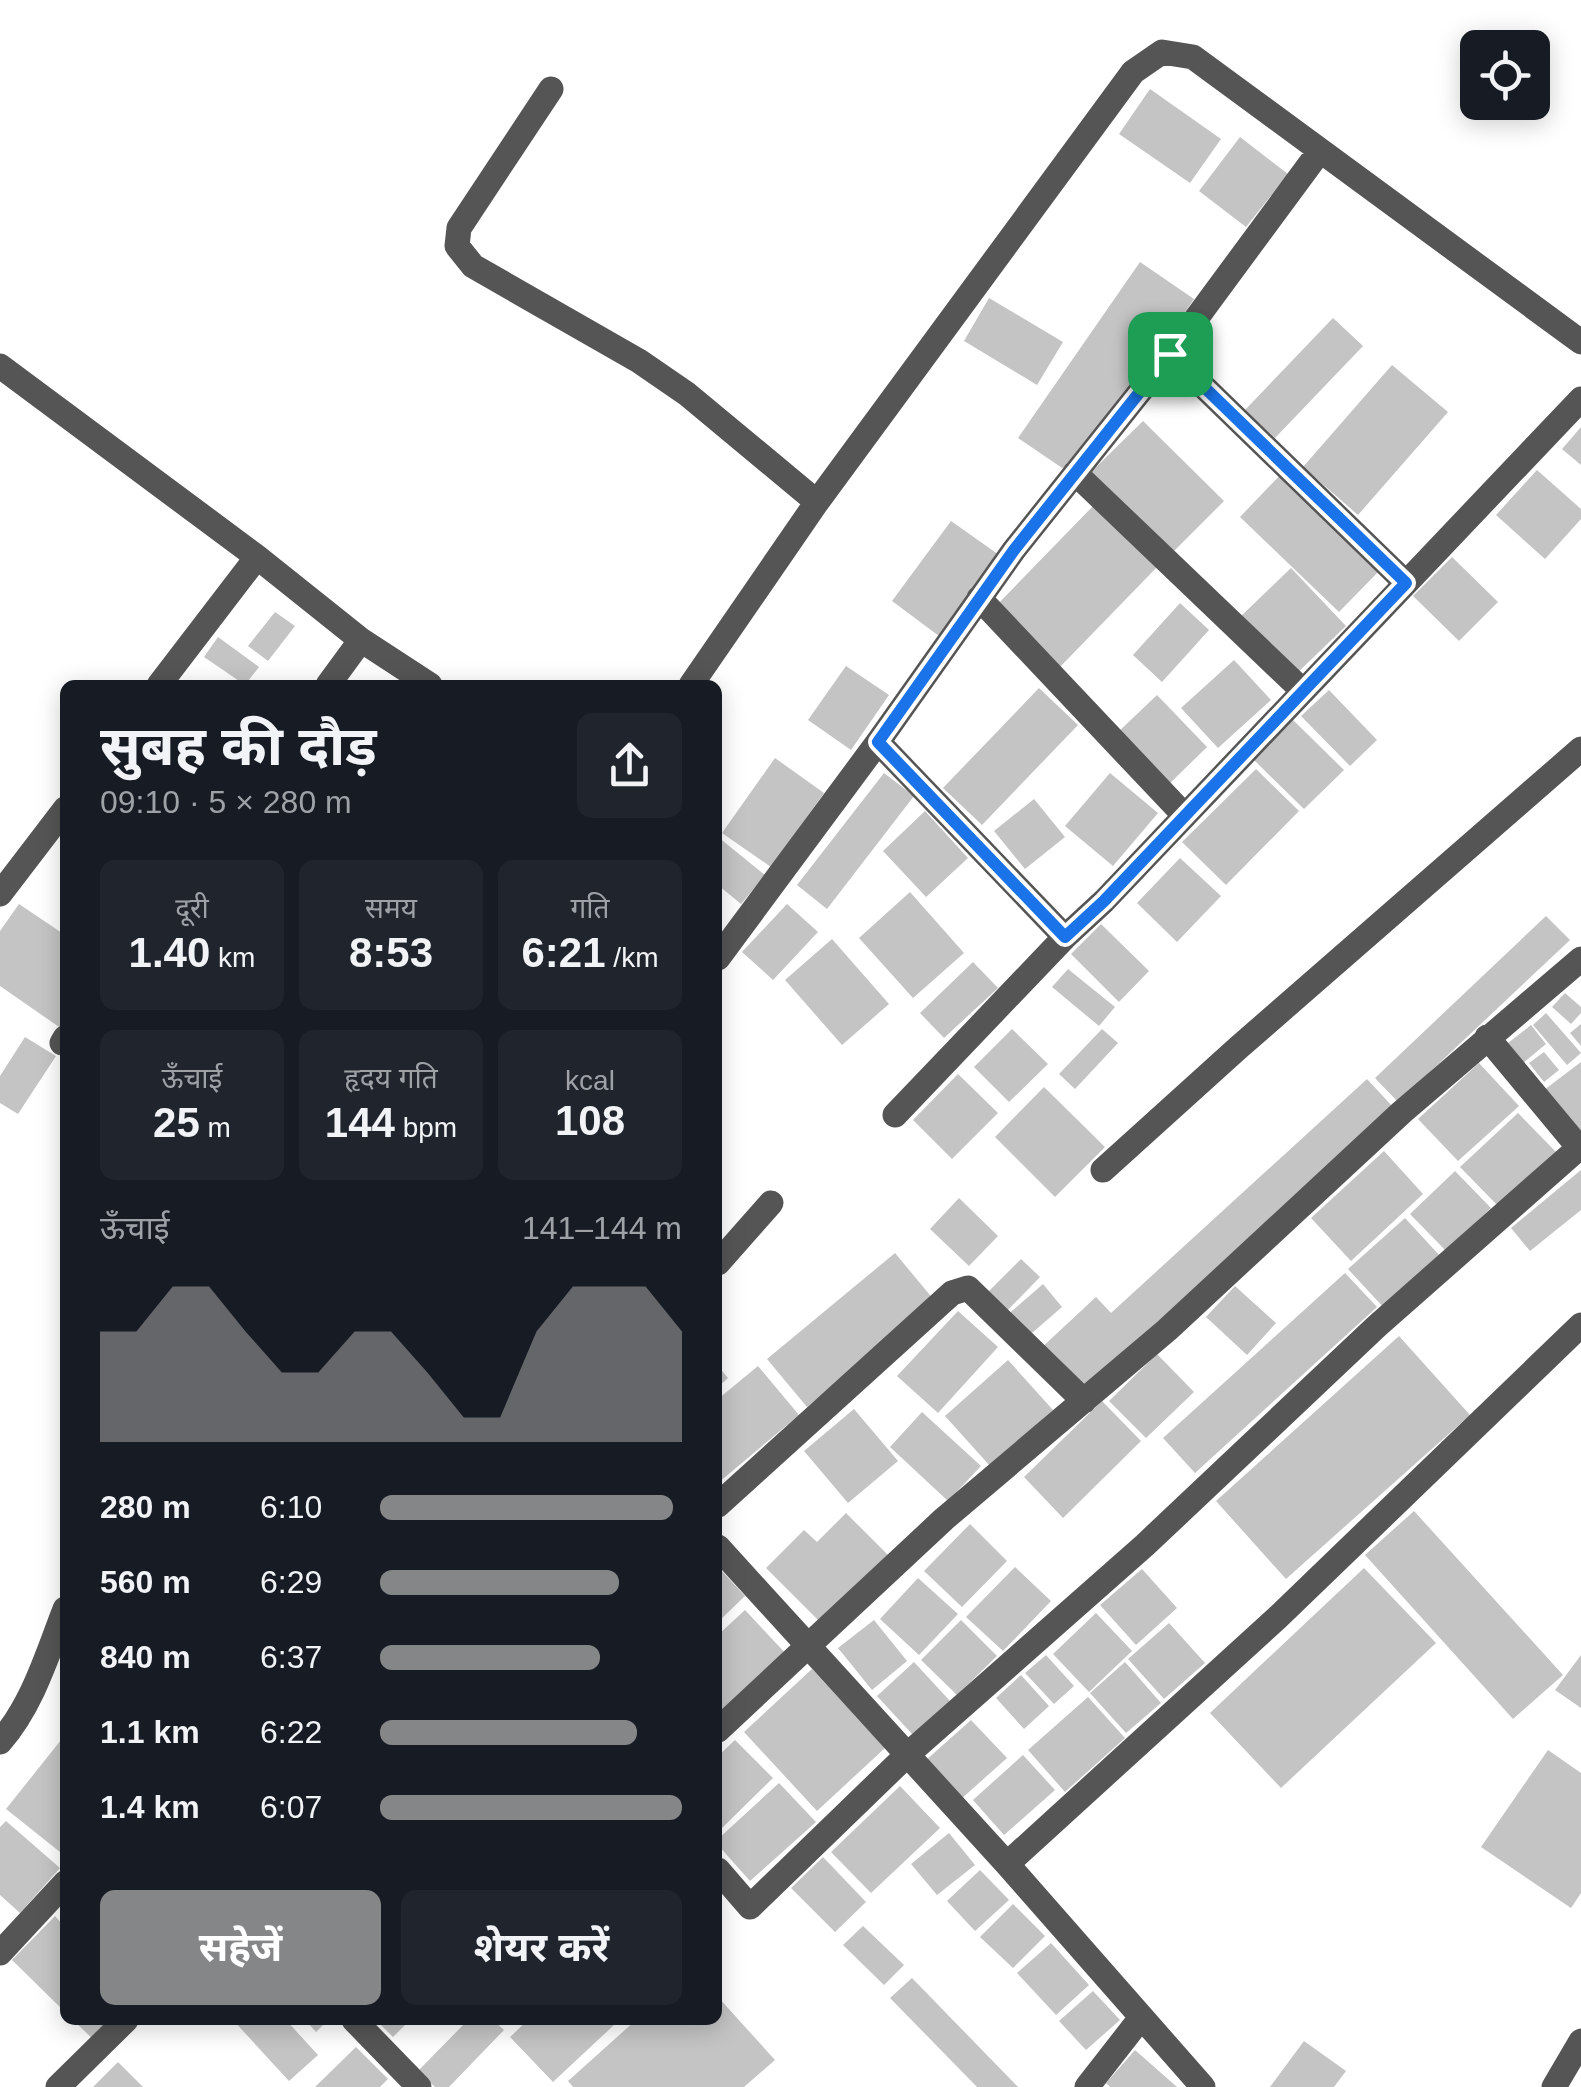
<!DOCTYPE html>
<html lang="hi">
<head>
<meta charset="utf-8">
<style>
  :root { --surface:#171b24; --page:#20242c; --text:#f1f3f6; --muted:#9ea1a6; --accent:#858687 }
  body { margin:0; font-family:Arial,"Noto Sans Devanagari",sans-serif; background:var(--page); color:var(--text); height:100vh; display:flex; flex-direction:column; font-size:38px; white-space:nowrap }
  * { box-sizing:border-box; margin:0 }
  p { font-size:32px; color:var(--muted) }
  .icon { flex:none; width:55px; height:55px; fill:none; stroke:currentColor; stroke-width:2; stroke-linecap:round; stroke-linejoin:round }
  .map { position:relative; flex:1; overflow:hidden }
  .side { position:absolute; left:60px; top:680px; width:662px; height:1345px; display:flex; flex-direction:column; background:var(--surface); border-radius:15px; box-shadow:0 5px 25px #0003 }
  .side>* { flex:none }
  .controls { position:absolute; left:1460px; top:30px; display:grid; gap:20px }
  .controls a { display:grid; place-items:center; width:90px; height:90px; border-radius:15px; background:var(--surface); box-shadow:0 5px 25px #0003; font-size:50px }
  .pin { position:absolute; display:grid; place-items:center; width:85px; height:85px; color:#fff; margin:-42px; border-radius:20px; box-shadow:0 5px 15px #0006 }
  .round { display:grid; place-items:center; flex:none; width:105px; height:105px; border-radius:15px; background:var(--page) }
  .head { display:flex; align-items:center; justify-content:space-between; height:170px; padding:0 40px }
  h1 { font-size:55px; font-weight:700; line-height:75px }
  .metrics { display:grid; grid-template-columns:repeat(3,1fr); gap:15px; height:170px; padding:10px 40px }
  .metrics div { display:grid; align-content:center; border-radius:15px; background:var(--page); text-align:center }
  .metrics b { font-size:42px; font-weight:700 }
  .metrics small { font-size:28px; font-weight:400 }
  .metrics p { font-size:28px }
  .chart { height:280px; padding:20px 40px }
  .chart p { display:flex; justify-content:space-between }
  .chart svg { width:100%; height:180px; margin-top:10px; fill:var(--accent); opacity:.7 }
  .primary-button { display:flex; gap:20px; margin-top:auto; padding:20px 40px }
  .primary-button a { flex:1; height:115px; border-radius:15px; background:var(--accent); color:#fff; font-size:40px; font-weight:700; line-height:115px; text-align:center }
  .primary-button a+a { background:var(--page); color:var(--text) }
  ul { padding:0 40px; list-style:none; font-size:32px }
  li { display:grid; grid-template-columns:160px 120px 1fr; align-items:center; height:75px }
  li i { height:25px; border-radius:12px; background:var(--accent) }
  .map>svg:first-child { display:block }
</style>
</head>
<body>
<div class="map">
<svg width="1581" height="2087" viewBox="0 0 1581 2087">
  <rect width="100%" height="100%" fill="#fff"/>
  <path fill="#c4c4c4" d="M1150,89L1221,139L1190,183L1119,134Z
    M1240,137L1288,174L1246,227L1199,191Z
    M1140,262L1194,299L1071,474L1018,438Z
    M989,298L1063,342L1037,385L964,341Z
    M1333,318L1363,346L1275,438L1245,410Z
    M1392,365L1448,412L1358,515L1303,467Z
    M1143,421L1224,501L1171,554L1090,473Z
    M1581,427V465L1562,449Z
    M1537,470L1581,509V519L1545,559L1496,515Z
    M1284,471L1383,567L1339,612L1240,517Z
    M1095,504L1159,565L1059,668L995,607Z
    M951,521L1002,557L943,639L892,601Z
    M1452,557L1498,602L1459,641L1413,596Z
    M1291,568L1346,626L1294,676L1239,618Z
    M1180,603L1209,630L1162,682L1133,655Z
    M275,612L295,626L268,661L248,646Z
    M218,637L259,667L245,685L204,657Z
    M1234,660L1271,700L1218,748L1181,708Z
    M846,666L889,695L851,750L808,720Z
    M1039,688L1078,725L982,825L943,788Z
    M1329,690L1377,740L1350,766L1301,716Z
    M1157,695L1207,747L1165,788L1115,735Z
    M1293,720L1344,770L1304,809L1254,760Z
    M775,758L824,793L771,867L722,833Z
    M1256,769L1299,811L1226,885L1182,842Z
    M884,773L914,796L827,909L797,885Z
    M1110,773L1158,813L1113,866L1065,826Z
    M1034,799L1065,837L1025,869L994,831Z
    M925,811L968,858L926,897L883,851Z
    M718,837L765,875L741,904L718,885Z
    M1180,858L1221,896L1177,942L1137,903Z
    M910,892L964,953L913,998L859,938Z
    M19,904L65,935V1025L62,1029L0,986V931Z
    M787,904L818,932L773,980L742,952Z
    M1546,916L1570,940L1398,1102L1375,1078Z
    M1101,924L1149,971L1119,1002L1071,954Z
    M832,939L889,1004L842,1045L785,980Z
    M973,962L998,988L944,1038L920,1013Z
    M1068,969L1115,1007L1099,1026L1052,987Z
    M1565,993L1581,1007V1013L1571,1024L1552,1007Z
    M1546,1013L1581,1053L1567,1065L1533,1025Z
    M1581,1024V1046L1570,1033Z
    M1531,1025L1546,1044L1523,1063L1508,1043Z
    M1012,1029L1048,1064L1009,1102L974,1067Z
    M1102,1029L1118,1043L1075,1089L1059,1074Z
    M25,1037L56,1056L18,1114L0,1103V1076Z
    M1544,1052L1559,1070L1544,1082L1529,1063Z
    M1581,1062V1137L1540,1093Z
    M1479,1063L1519,1106L1458,1161L1418,1119Z
    M958,1074L998,1113L952,1159L913,1120Z
    M1367,1079L1393,1107L1080,1393L1039,1350L1096,1297L1111,1313Z
    M1044,1087L1105,1147L1055,1197L995,1137Z
    M1518,1113L1557,1153L1500,1208L1460,1167Z
    M1384,1151L1423,1194L1351,1261L1311,1218Z
    M1581,1170V1210L1530,1251L1511,1228Z
    M1455,1171L1491,1208L1446,1251L1410,1214Z
    M959,1198L998,1236L969,1266L930,1229Z
    M1405,1218L1441,1257L1385,1309L1348,1269Z
    M895,1253L934,1300L807,1407L767,1359Z
    M1021,1259L1040,1277L1004,1314L985,1295Z
    M1345,1273L1377,1307L1195,1473L1163,1438Z
    M1043,1284L1062,1307L1025,1339L1005,1317Z
    M1235,1286L1276,1323L1247,1355L1206,1317Z
    M958,1311L998,1347L938,1413L897,1376Z
    M1399,1336L1470,1415L1286,1579L1216,1501Z
    M1157,1354L1194,1392L1146,1438L1109,1401Z
    M1008,1360L1053,1410L990,1466L945,1416Z
    M718,1366L728,1378L718,1387Z
    M758,1366L799,1415L718,1483V1399Z
    M1102,1401L1141,1441L1063,1518L1024,1477Z
    M854,1409L898,1461L848,1503L804,1451Z
    M922,1412L981,1466L948,1501L890,1447Z
    M1414,1511L1563,1675L1513,1719L1365,1555Z
    M846,1513L890,1557L823,1625L766,1568L804,1530L817,1542Z
    M970,1524L1007,1561L962,1607L924,1571Z
    M718,1567L745,1596L718,1622Z
    M1015,1567L1051,1601L1003,1651L966,1617Z
    M1364,1568L1436,1643L1281,1788L1210,1713Z
    M1142,1569L1177,1608L1136,1645L1100,1605Z
    M918,1578L958,1614L919,1655L880,1619Z
    M745,1610L788,1656L718,1721V1635Z
    M1096,1613L1132,1651L1089,1692L1053,1654Z
    M874,1620L907,1661L872,1690L838,1648Z
    M961,1620L997,1656L957,1695L921,1660Z
    M1169,1623L1205,1663L1164,1699L1128,1659Z
    M1046,1655L1074,1686L1054,1704L1025,1673Z
    M1581,1655V1708L1555,1690Z
    M914,1662L950,1701L913,1735L877,1696Z
    M1125,1662L1161,1703L1126,1733L1090,1693Z
    M812,1669L885,1748L817,1811L744,1732Z
    M1021,1675L1049,1706L1024,1729L996,1698Z
    M1088,1697L1125,1738L1065,1792L1028,1750Z
    M971,1720L1007,1758L960,1800L925,1761Z
    M65,1735V1856L6,1809Z
    M735,1740L773,1778L718,1832V1756Z
    M1548,1750L1581,1773V1893L1571,1908L1481,1847Z
    M1023,1755L1055,1790L1004,1835L973,1800Z
    M779,1783L816,1822L750,1881L718,1845V1839Z
    M900,1786L940,1828L871,1893L831,1852Z
    M6,1821L60,1868L20,1913L0,1895V1827Z
    M949,1833L975,1865L937,1895L911,1864Z
    M823,1857L866,1902L835,1932L791,1888Z
    M980,1870L1009,1900L975,1931L947,1901Z
    M1013,1904L1045,1936L1013,1968L980,1937Z
    M55,1916L65,1927V2012L12,1960Z
    M863,1926L904,1965L884,1985L843,1945Z
    M1051,1943L1089,1985L1056,2015L1017,1973Z
    M912,1978L1018,2087H977L890,1998Z
    M1093,1991L1120,2020L1086,2050L1059,2021Z
    M718,1997L775,2060L744,2087H573L568,2081L636,2020H718Z
    M73,2020H120L97,2043Z
    M233,2020H286L318,2055L289,2081Z
    M305,2020H328L316,2032Z
    M376,2020H410L393,2037Z
    M468,2020H493L504,2030L449,2087H435L418,2071Z
    M528,2020H610L614,2025L553,2082L510,2037Z
    M1304,2041L1346,2071L1334,2087H1270Z
    M356,2047L388,2079L380,2087H315Z
    M1135,2050L1177,2087H1110L1106,2083Z
    M118,2062L143,2087H93Z"/>
  <g fill="none" stroke-linecap="round" stroke-linejoin="round">
    <path stroke="#555" stroke-width="25" d="M551,89L459,228L457,246L473,266L639,361L687,394L817,502
      M1170,354L1406,583
      M0,366L257,557L361,640L430,685
      M1075,473L1303,691
      M979,598L1185,816
      M159,685L257,557
      M328,685L361,640
      M691,685L817,502L1133,72L1162,52L1193,57L1581,342
      M878,742L1065,937
      M0,894L65,809
      M718,958L878,742L1014,550L1170,354L1319,152
      M1487,1037L1581,1150
      M62,1043L65,1038
      M895,1115L1065,937L1104,901L1581,399
      M1103,1170L1238,1048L1581,749
      M718,1263L771,1203
      M718,1505L952,1293L968,1288L1084,1401
      M718,1547L1007,1864L1203,2087
      M718,1730L944,1519L1167,1330L1402,1112L1581,959
      M0,1742C33,1704 47,1655 65,1609
      M1007,1864L1277,1618L1581,1325
      M718,1870L750,1907L907,1755L1145,1545L1377,1326L1581,1146
      M0,1953L65,1883
      M354,2020L419,2087
      M58,2087L126,2020
      M1087,2087L1140,2019
      M1554,2087L1581,2041"/>
  </g>
  <g fill="none" stroke-linecap="round" stroke-linejoin="round">
    <g stroke="#fff" stroke-width="20">
      <path id="route" d="M1170,354L1406,583L1104,901L1065,937L878,742L1014,550Z"/>
    </g>
    <use href="#route" stroke="#1a73e8" stroke-width="12"/>
  </g>
</svg>
<div class="controls">
<a><svg class="icon" aria-label="locate" viewBox="0 0 24 24"><circle cx="12" cy="12" r="6"/><path d="M12 2v4M12 18v4M2 12h4M18 12h4"/></svg></a>
</div>
<div class="pin" style="left:1170px;top:354px;background:#1e9e55"><svg class="icon" aria-label="arrive" viewBox="0 0 24 24"><path d="M6 21V4h12l-3 4 3 4H6"/></svg></div>
<section class="side">
<div class="head"><div><h1>सुबह की दौड़</h1><p>09:10 · 5 × 280 m</p></div><a class="round"><svg class="icon" aria-label="share" viewBox="0 0 24 24"><path d="M12 15V3M7 8l5-5 5 5M5 13v7h14v-7"/></svg></a></div>
<div class="metrics">
<div><p>दूरी</p><b>1.40<small> km</small></b></div>
<div><p>समय</p><b>8:53</b></div>
<div><p>गति</p><b>6:21<small> /km</small></b></div>
</div>
<div class="metrics">
<div><p>ऊँचाई</p><b>25<small> m</small></b></div>
<div><p>हृदय गति</p><b>144<small> bpm</small></b></div>
<div><p>kcal</p><b>108</b></div>
</div>
<div class="chart"><p><span>ऊँचाई</span>141–144 m</p>
<svg viewBox="0 0 160 44" preserveAspectRatio="none"><path d="M0 44V17L10 17L20 6L30 6L40 17L50 27L60 27L70 17L80 17L90 27L100 38L110 38L120 17L130 6L140 6L150 6L160 17V44z"/></svg>
</div>
<ul>
<li><b>280 m</b>6:10<i style="width:97%"></i></li>
<li><b>560 m</b>6:29<i style="width:79%"></i></li>
<li><b>840 m</b>6:37<i style="width:73%"></i></li>
<li><b>1.1 km</b>6:22<i style="width:85%"></i></li>
<li><b>1.4 km</b>6:07<i style="width:100%"></i></li>
</ul>
<div class="primary-button"><a>सहेजें</a><a>शेयर करें</a></div>
</section>
</div>
</body>
</html>
